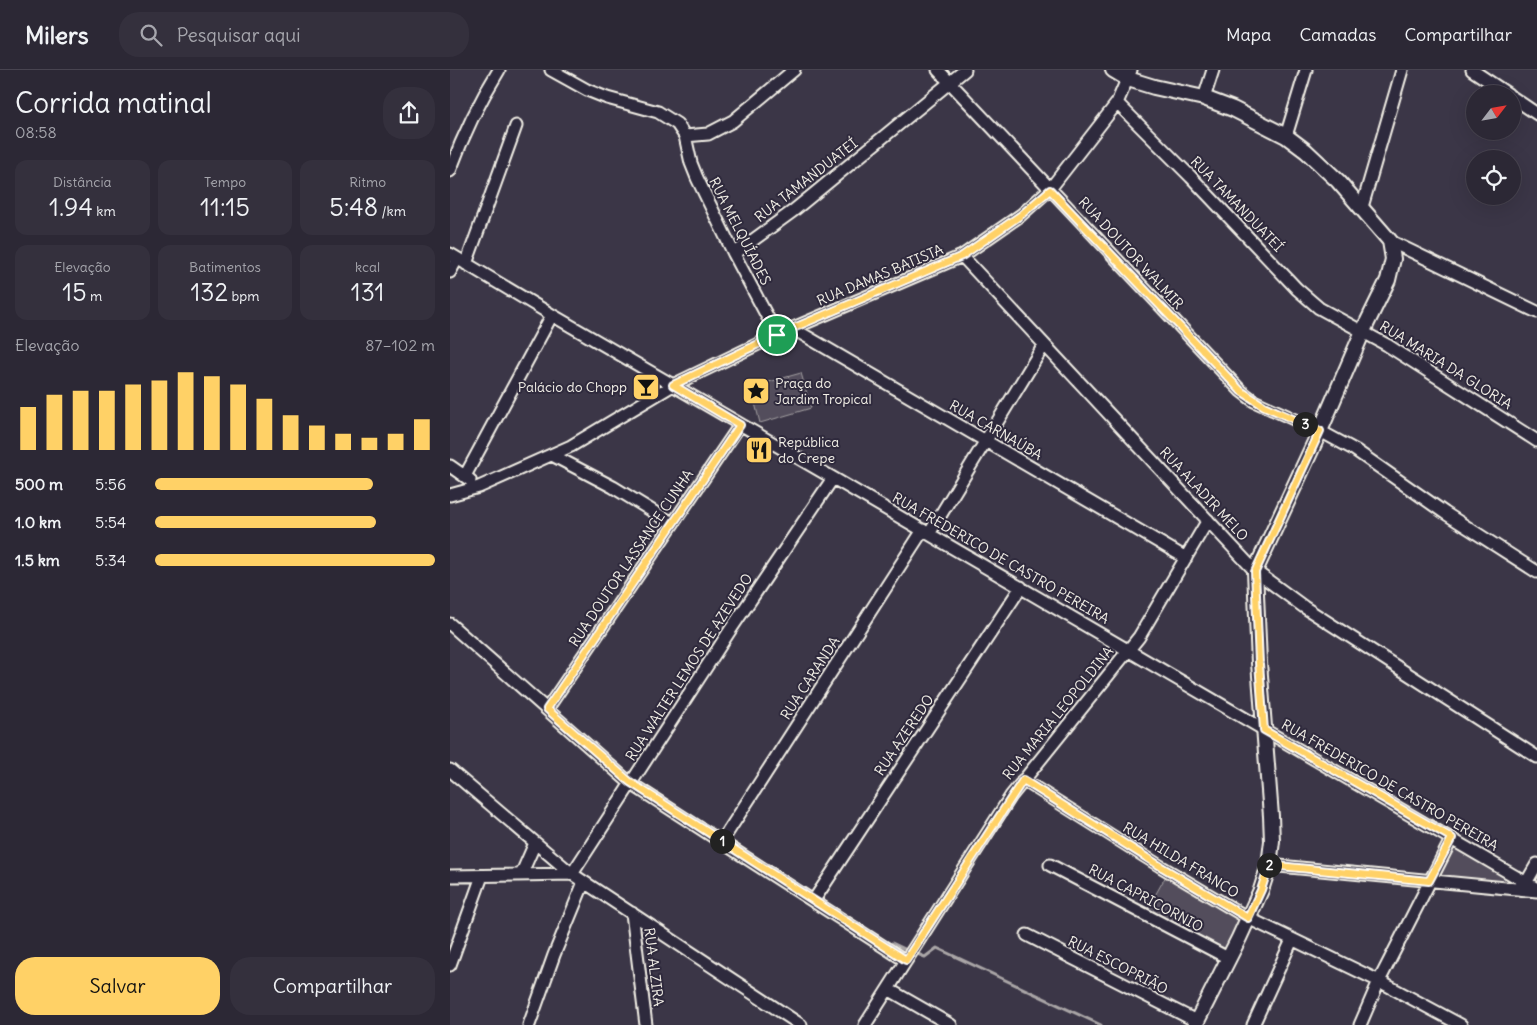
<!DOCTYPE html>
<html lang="pt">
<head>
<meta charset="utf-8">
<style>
  :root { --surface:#2c2835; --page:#34303d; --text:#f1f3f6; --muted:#a6a6ad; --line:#484450; --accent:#ffd166 }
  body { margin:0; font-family:Delius,sans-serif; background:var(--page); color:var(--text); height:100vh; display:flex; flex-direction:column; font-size:19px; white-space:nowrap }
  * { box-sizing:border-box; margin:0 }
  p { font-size:16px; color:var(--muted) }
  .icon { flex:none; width:28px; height:28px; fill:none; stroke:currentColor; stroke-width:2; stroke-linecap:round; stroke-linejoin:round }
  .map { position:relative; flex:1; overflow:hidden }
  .sheet { display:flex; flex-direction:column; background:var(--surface); width:450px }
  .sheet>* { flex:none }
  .needle { width:32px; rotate:59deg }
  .fabs { position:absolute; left:1016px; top:15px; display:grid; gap:10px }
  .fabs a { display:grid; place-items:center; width:55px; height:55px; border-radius:50%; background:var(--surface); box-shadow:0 5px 20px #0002,0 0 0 1px var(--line); font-size:25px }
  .pin { position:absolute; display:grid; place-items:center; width:42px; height:42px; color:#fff; margin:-21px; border:2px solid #fff; border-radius:50%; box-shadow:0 1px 5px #0007 }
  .km { position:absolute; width:25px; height:25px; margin:-12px; border-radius:50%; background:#222; color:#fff; font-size:14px; line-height:25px; text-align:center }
  .round { display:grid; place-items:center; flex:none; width:52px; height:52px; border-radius:20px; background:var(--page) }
  .headline { display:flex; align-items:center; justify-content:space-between; height:85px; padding:0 15px }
  h1 { font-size:28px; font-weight:600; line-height:38px }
  .metrics { display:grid; grid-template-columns:repeat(3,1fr); gap:8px; height:85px; padding:5px 15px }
  .metrics div { display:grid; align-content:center; border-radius:12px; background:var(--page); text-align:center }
  .metrics b { font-size:25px; font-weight:600 }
  .metrics small { font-size:14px; font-weight:400 }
  .metrics p { font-size:14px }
  .chart { height:140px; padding:10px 15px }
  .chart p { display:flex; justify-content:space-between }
  .chart svg { width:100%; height:90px; margin-top:5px; stroke:var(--accent); stroke-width:6 }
  .primary-button { display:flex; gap:10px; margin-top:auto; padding:10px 15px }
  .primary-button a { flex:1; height:58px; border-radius:20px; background:var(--accent); color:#111; font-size:20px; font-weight:600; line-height:58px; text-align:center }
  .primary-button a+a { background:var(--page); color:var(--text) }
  ul { padding:0 15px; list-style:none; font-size:16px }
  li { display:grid; grid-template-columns:80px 60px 1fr; align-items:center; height:38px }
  li i { height:12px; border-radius:6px; background:var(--accent) }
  header { display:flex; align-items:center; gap:30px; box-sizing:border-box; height:70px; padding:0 25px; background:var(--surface); border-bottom:1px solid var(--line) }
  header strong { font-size:24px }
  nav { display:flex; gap:28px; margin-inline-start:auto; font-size:18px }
  .search { width:350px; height:45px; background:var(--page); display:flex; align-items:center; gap:12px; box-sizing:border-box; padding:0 18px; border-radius:20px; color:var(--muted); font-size:19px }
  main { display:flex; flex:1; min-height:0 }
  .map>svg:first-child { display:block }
</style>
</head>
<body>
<header>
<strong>Milers</strong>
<div class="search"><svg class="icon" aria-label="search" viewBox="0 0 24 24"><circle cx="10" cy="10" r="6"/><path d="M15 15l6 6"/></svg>Pesquisar aqui</div>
<nav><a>Mapa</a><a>Camadas</a><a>Compartilhar</a></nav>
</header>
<main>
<section class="sheet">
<div class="headline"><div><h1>Corrida matinal</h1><p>08:58</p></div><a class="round"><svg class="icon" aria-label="share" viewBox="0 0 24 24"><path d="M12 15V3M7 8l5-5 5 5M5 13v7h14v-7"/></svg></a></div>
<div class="metrics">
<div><p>Distância</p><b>1.94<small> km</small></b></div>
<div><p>Tempo</p><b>11:15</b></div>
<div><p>Ritmo</p><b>5:48<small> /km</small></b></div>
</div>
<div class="metrics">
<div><p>Elevação</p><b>15<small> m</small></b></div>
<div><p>Batimentos</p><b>132<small> bpm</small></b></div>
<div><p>kcal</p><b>131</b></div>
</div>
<div class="chart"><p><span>Elevação</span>87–102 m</p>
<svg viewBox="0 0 160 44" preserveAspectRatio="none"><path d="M5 44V23M15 44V17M25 44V15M35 44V15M45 44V12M55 44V10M65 44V6M75 44V8M85 44V12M95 44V19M105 44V27M115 44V32M125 44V36M135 44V38M145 44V36M155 44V29"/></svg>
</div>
<ul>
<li><b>500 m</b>5:56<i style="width:78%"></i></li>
<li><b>1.0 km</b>5:54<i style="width:79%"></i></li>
<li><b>1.5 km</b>5:34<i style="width:100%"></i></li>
</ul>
<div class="primary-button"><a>Salvar</a><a>Compartilhar</a></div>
</section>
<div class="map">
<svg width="1087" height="955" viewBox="0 0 1087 955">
  <rect width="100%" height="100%" fill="#3b3647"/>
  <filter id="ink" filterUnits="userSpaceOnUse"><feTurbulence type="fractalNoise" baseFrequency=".02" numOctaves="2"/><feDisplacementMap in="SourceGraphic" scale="10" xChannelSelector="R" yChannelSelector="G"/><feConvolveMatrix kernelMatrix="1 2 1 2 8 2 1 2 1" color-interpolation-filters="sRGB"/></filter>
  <g filter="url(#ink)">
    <path fill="#534e5c" stroke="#a4a0a2" d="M351,303L361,338L310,353L301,317Z
      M1002,777L1056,807L1051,814L986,808Z
      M717,804L790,849L787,866L775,881L698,838Z"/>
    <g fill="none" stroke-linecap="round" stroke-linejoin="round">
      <path stroke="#aaa6a7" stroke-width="3" d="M442,873L459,881
        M465,883L475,887L487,878L651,955"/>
      <g stroke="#f4f1e8" stroke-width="15">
        <path id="minor" d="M101,0L137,20L157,28L208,42L227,54L235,66L241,93L247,108L284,184L327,265
          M488,0L791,321L804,331L870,361L905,380L995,443L1087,502
          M1022,0L1058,24
          M1062,27L1087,44
          M754,28L763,0
          M667,33L741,107L847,219L869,238L937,275L1087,371
          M235,66L258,64L283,51L344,0
          M836,66L856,0
          M0,101C13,65 29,32 49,0
          M912,137L952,0
          M940,171L1087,242
          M0,184L102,245L383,408L1087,819
          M284,184L343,141L515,0
          M512,186L805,501L854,537L1087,687
          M16,194L66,56
          M0,202L7,189
          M342,258L736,488
          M102,385L163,417L222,453
          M0,396L20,410
          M15,406L102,245
          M0,425L29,417L121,376L223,315L327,265L512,186L571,145L600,119L667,33L681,0
          M479,464L594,275
          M0,554L180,713L456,891
          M97,639L290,355
          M0,700L122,804L351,955
          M573,710L710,796L798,848L929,911L1011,955
          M272,771L473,460
          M600,795L778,888
          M819,795L1087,821
          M122,804L279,562L383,408
          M71,805L85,773
          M0,806L122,804
          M1073,818L1087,794
          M364,830L571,517
          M182,843L196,955
          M577,865L746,951
          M0,895L32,806
          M438,919L501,955
          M79,955L104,885L134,812
          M415,955L561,726L689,567L758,450
          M803,955L842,870
          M910,955L929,911L1002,768"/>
      </g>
      <g stroke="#f4f1e8" stroke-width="18">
        <path id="major" d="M663,0L678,9L704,17L754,28L783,39L836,66L856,81L888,111L940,171L943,189L938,210L913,261L870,361L805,501L809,593L821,746L822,771L819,795L811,820L789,868L745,955"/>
      </g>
      <use href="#minor" stroke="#2f2a3d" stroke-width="11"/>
      <use href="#major" stroke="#2f2a3d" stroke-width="14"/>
    </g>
  </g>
  <g fill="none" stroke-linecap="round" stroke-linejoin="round" filter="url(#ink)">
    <g stroke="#fff" stroke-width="10">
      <path id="route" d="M600,120L791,321L814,336L870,361L805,502L809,593L814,660L1002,768L979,811L819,795L811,820L798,848L710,796L573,710L456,890L180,712L97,639L290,355L223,315L327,265L512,186L571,145Z"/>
    </g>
    <use href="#route" stroke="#ffd166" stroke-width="6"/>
  </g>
  <defs>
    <g id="bar-square" transform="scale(1.4375)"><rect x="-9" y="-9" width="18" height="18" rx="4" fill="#ffd166" stroke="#2f2a3d"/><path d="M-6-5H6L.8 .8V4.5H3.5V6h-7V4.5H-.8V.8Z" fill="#111"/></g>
    <g id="sight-square" transform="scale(1.4375)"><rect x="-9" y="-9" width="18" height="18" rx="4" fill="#ffd166" stroke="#2f2a3d"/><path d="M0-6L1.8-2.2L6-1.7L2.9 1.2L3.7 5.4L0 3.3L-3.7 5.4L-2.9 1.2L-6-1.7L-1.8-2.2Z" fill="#111"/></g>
    <g id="restaurant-square" transform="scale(1.4375)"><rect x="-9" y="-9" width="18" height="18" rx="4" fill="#ffd166" stroke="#2f2a3d"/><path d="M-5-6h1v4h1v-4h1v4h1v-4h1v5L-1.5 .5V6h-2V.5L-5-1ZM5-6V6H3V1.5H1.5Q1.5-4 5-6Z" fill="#111"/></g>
  </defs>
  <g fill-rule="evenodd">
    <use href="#bar-square" x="196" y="317"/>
    <use href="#sight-square" x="306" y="321"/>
    <use href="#restaurant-square" x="309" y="380"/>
  </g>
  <g text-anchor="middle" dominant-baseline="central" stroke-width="4" stroke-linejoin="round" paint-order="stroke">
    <g font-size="14" fill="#f4f1e8" stroke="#2f2a3d">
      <text transform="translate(356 110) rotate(-38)">RUA TAMANDUATEÍ</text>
      <text transform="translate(787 134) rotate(46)">RUA TAMANDUATEÍ</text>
      <text transform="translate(290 161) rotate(63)">RUA MELQUÍADES</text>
      <text transform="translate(681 183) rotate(47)">RUA DOUTOR WALMIR</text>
      <text transform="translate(430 205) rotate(-23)">RUA DAMAS BATISTA</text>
      <text transform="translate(996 295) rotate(32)">RUA MARIA DA GLORIA</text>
      <text transform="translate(546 360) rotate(30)">RUA CARNAÚBA</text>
      <text transform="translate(754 424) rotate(47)">RUA ALADIR MELO</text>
      <text transform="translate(181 488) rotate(-56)">RUA DOUTOR LASSANCE CUNHA</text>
      <text transform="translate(551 488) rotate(30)">RUA FREDERICO DE CASTRO PEREIRA</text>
      <text transform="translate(239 597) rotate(-57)">RUA WALTER LEMOS DE AZEVEDO</text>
      <text transform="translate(360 608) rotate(-57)">RUA CARANDA</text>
      <text transform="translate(608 643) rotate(-51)">RUA MARIA LEOPOLDINA</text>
      <text transform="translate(454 665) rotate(-56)">RUA AZEREDO</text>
      <text transform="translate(940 715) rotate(30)">RUA FREDERICO DE CASTRO PEREIRA</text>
      <text transform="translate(731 790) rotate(31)">RUA HILDA FRANCO</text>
      <text transform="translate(696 828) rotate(28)">RUA CAPRICORNIO</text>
      <text transform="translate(668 895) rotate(27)">RUA ESCOPRIÃO</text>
      <text transform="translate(204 897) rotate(83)">RUA ALZIRA</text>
    </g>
    <g font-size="14" fill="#f4f1e8" stroke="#2f2a3d" text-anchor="start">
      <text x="325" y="313">Praça do<tspan x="325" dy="16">Jardim Tropical</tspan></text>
      <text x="177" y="317" text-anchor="end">Palácio do Chopp</text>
      <text x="328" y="372">República<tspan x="328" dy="16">do Crepe</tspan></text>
    </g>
  </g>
</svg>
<div class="fabs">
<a><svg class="needle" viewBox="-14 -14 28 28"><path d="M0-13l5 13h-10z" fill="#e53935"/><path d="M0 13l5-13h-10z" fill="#a6a6ad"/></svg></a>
<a><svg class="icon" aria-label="locate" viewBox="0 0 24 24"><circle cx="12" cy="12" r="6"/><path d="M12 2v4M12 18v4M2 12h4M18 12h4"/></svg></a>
</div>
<div class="pin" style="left:327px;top:265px;background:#1e9e55"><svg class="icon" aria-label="arrive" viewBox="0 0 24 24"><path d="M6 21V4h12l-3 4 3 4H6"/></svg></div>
<b class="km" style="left:272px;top:771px">1</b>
<b class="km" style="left:819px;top:795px">2</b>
<b class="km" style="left:855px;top:354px">3</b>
</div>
</main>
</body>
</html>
